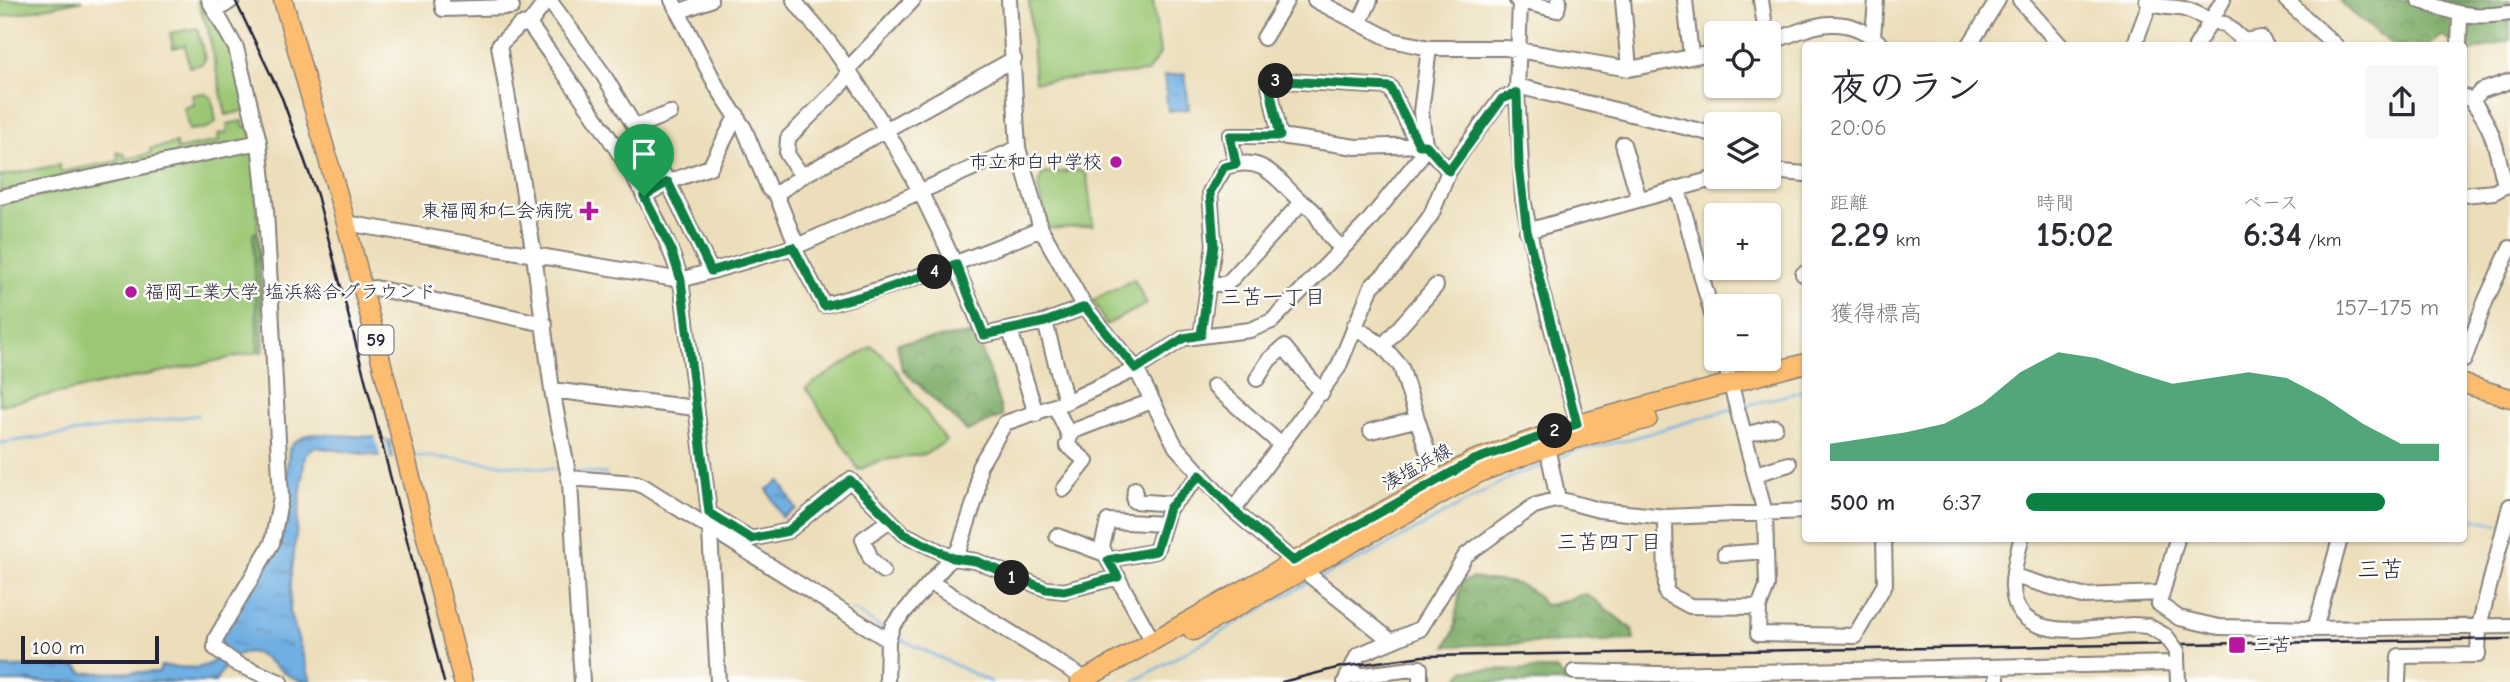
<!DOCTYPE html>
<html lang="ja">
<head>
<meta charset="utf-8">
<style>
  :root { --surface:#fff; --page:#f7f7f7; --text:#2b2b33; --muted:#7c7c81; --accent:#0b8043 }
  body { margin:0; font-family:"Comic Neue","Klee One",sans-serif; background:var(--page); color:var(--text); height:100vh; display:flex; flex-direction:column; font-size:26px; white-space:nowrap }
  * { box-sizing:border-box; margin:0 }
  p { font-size:23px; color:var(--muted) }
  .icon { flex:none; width:38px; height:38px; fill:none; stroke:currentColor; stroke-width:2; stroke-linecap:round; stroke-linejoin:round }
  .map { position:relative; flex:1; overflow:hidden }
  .sheet { position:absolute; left:1802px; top:42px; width:665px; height:500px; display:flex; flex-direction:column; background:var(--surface); border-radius:7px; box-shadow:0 2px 5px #0004 }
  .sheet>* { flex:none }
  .buttons { position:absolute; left:1704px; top:21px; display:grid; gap:14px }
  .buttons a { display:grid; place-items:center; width:77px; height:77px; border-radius:7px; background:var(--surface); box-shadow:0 2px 5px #0004; font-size:35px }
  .scale { position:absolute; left:21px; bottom:18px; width:138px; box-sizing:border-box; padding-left:7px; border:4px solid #22223b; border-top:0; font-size:19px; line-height:24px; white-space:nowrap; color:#22223b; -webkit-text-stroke:5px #fdfcf7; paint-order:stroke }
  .pin { position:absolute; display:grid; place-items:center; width:60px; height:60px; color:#fff; margin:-72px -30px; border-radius:50% 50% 50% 0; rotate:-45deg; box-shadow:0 0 7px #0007 }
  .pin .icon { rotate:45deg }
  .km { position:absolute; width:35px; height:35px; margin:-18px; border-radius:50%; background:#222; color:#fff; font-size:19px; line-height:35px; text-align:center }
  .round { display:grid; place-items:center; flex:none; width:74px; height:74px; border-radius:7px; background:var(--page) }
  .head { display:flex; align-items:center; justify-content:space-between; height:119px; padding:0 28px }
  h1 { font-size:38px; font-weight:700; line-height:52px }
  .figures { display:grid; grid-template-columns:repeat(3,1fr); gap:10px; height:119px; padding:7px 28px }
  .figures div { display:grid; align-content:center }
  .figures b { font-size:35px; font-weight:700 }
  .figures small { font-size:19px; font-weight:400 }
  .figures p { font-size:19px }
  .chart { height:196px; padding:14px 28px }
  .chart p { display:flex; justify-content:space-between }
  .chart svg { width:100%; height:126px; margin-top:7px; fill:var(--accent); opacity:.7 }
  ul { padding:0 28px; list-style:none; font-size:23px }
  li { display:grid; grid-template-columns:112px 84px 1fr; align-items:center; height:52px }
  li i { height:18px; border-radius:9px; background:var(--accent) }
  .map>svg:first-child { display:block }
</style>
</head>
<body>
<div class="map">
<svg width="2510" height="682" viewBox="0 0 2510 682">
  <defs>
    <pattern id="forest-crowns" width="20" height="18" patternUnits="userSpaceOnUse" patternTransform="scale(1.75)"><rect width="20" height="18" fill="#7dac66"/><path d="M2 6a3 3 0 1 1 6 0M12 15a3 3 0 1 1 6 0" fill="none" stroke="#668c55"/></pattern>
    <pattern id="water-ripples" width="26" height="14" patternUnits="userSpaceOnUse" patternTransform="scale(1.75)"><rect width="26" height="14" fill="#6fafe2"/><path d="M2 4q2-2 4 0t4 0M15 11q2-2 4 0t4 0" fill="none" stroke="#5b8eb8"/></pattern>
  </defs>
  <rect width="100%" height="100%" fill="#fdfcf7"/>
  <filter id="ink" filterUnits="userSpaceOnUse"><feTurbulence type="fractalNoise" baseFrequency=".0143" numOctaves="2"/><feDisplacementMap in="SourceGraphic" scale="14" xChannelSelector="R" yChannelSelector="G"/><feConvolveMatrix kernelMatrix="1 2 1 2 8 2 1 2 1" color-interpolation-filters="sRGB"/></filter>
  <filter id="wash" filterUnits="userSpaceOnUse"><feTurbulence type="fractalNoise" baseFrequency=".00686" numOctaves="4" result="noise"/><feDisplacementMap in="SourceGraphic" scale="28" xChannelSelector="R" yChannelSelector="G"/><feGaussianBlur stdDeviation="1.57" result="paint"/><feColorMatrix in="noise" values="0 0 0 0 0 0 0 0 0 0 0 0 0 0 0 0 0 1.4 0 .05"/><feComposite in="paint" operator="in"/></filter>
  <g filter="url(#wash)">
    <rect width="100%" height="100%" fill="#ecdeba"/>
    <path fill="#9cc774" stroke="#5f7458" stroke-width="2" d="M0,0H83L0,17Z
      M197,0H205L233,50L247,110L226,115L208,30Z
      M1029,0H1153L1160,54L1147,72L1035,82Z
      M197,28L205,59L202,64L189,67L185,45L173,48L170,33Z
      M204,93L212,98L216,122L207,128L189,130L184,107L194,105L192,95Z
      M243,121L244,127L250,126L252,140L0,192V176L59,165L61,172L118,161L117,152L124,154L126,159L150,154V149L176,143L177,149L219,141L218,134L228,132L227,124Z
      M250,150L254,153L264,351L0,405V204Z
      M1080,170L1087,176L1093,225L1049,229L1038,188L1042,174Z
      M1134,279L1147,304L1106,325L1093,300Z
      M872,346L891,363L946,441L926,454L878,461L859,470L806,388Z"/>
    <path fill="url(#forest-crowns)" stroke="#506750" stroke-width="2" d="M2339,0H2510V40L2467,53L2464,46L2456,45L2442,36L2430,45H2392C2374,29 2356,18 2339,0Z
      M253,233H258L264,351L258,352Z
      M970,334L978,338L1003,416L967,431L902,369L897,343Z
      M1472,578C1505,584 1524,576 1544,605C1560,605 1571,596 1587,594L1632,629L1634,640L1446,646L1454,631L1461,582Z
      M1556,669L1568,682H1455L1465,670Z"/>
    <path fill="url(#water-ripples)" stroke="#48688e" stroke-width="2" d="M1185,74L1189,109L1168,111L1164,76Z
      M310,434L375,437L390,441L393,458L314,447L305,455L291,579L290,612L311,682C270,682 254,615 215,682H0V667L77,666L83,673L159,672L161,666C189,667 224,676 221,635L280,540L289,449L294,442Z
      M780,481L796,509L782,517L767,489Z"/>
    <path fill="#ecdeba" d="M375,435L385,439L391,462H382Z"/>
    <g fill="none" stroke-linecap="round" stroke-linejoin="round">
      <path stroke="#6fafe2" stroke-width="2.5" d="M1741,407L1806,390
        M0,443L198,415
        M411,455L561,470
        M1554,460L1573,451L1623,441L1732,409
        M575,471L606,474
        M2464,516L2500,525
        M1320,578L1377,551L1509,478L1545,464
        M852,609L885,630
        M896,637L991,682
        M1133,682L1311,581"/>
    </g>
  </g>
  <g filter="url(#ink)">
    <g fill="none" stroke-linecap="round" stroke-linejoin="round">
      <g stroke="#87807a" stroke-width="18">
        <path id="minor" d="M209,0L236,48L259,142L266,210L281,497L272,543L216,638L215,648L237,664L280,682
          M442,0L443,9L512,7
          M549,0L601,71L635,127
          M672,0L717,87L744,128L769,189L776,194L797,246
          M794,0C805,16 820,30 831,45C894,133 945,234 984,335L1045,322L1085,307
          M913,0L847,70V76L840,86L788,138L787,154L802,176L1014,59
          M1009,0L1018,148L1041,229L1085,307L1136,369L1176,447L1233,510L1293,561
          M1315,0L1392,40L1429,48H1506L1629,69L1717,52
          M1517,0L1557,10L1559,0
          M1520,0L1517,93L1523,199L1540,285L1580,432
          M1623,0L1629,69
          M1685,0L1691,56
          M1761,0L1766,33
          M2020,0L2061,46
          M2147,0C2159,9 2170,6 2184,9C2200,13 2209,23 2225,24L2244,41L2261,38L2266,46
          M2286,0L2336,46
          M2419,0C2455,14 2471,19 2510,13
          M216,11L232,0
          M678,12L710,0
          M1360,22L1370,0
          M529,24C586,105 651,185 681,280L709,513L718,682
          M529,24L520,25L499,45L534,255L552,390L570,483L582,682
          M529,24L547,0
          M1873,36L1876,0
          M1264,38L1287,0
          M1769,43C1811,26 1845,9 1883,46
          M1969,46L1998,0
          M2134,46L2151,0
          M2196,46L2223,0
          M2459,46L2460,16
          M1517,86L1717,135
          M2465,97L2472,101L2481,91L2510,81
          M2472,101C2494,128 2496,149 2504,181L2508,184
          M670,113L635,127L668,182L711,271
          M1280,136L1268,80L1390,87L1418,145
          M1623,144L1639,199
          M1236,164L1230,136H1280L1356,147L1425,145L1449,171
          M1769,171L1806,174
          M1678,189L1717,333
          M776,194L802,176
          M2464,195L2494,192L2508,184L2510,186
          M644,196L668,182L710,167L737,115
          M0,197L259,142
          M346,223L681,280L797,246L1018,148
          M1527,231L1720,177
          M793,247L824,305C899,286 970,259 1041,229
          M1803,274L1806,273
          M1208,284H1227L1301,203
          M364,290L375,288L545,324
          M1045,322L1066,402
          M1354,326L1383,346L1401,367L1436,479
          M1010,330L1036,414
          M1201,336L1214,245L1210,192L1225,167C1263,155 1273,175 1298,199C1303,204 1311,207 1315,213C1324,227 1327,236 1341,247
          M1383,346L1436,286
          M1724,359L1765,513L1767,586L1759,607L1758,634L1855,636L1885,584L1884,539
          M2464,360L2485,302L2510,248
          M1257,379L1269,360L1284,347L1322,393
          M1214,386L1279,443
          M552,390L695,408
          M1055,406L1068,433L1152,401
          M1371,431L1415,420
          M1744,435L1775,427
          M1547,447L1558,499
          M1755,474L1789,464
          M569,478L636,483L643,486L888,640
          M1064,489L1086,461L1067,445L1072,432
          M1135,489L1134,501L1173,504
          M1233,510L1338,368L1372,286L1395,265L1431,215L1449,171L1461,153L1501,99L1517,93
          M709,513L751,539L788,531L850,480L904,534L953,558L976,561L1046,589L1064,591L1118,577
          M1665,517L1666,593L1690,606L1759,607
          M1057,536L1105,554
          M2021,539C2018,554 2012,572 2013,588C2015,647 2096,627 2133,625L2148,626L2166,636
          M2177,539L2159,604L2179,618L2219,627L2315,629L2510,626
          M1725,554L1766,551
          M1108,560L1102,547L1108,521L1164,524
          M1303,570L1390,640
          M883,571L871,559L863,539L890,520
          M2014,576L2082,596L2160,593
          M932,583L1085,679
          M2315,629L2340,539
          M1152,640L1108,560L1156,551L1169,508L1201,475
          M2177,658L2178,682
          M1997,667V682
          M1574,672L1660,674L2177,663
          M1348,677L1420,668V682
          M887,682L888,640L893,625L959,549L977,494L979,467L1005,423L1066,402L1136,369L1184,338L1250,330L1272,321L1368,222L1419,159L1425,145L1421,112L1429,48
          M1345,682L1358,655L1420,629L1466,555L1534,506L1558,499L1599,510L1665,517L1806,511
          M2398,682L2399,656L2478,655L2479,626L2510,506"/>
      </g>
      <g stroke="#87807a" stroke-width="21">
        <path id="major" d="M283,0L346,223L463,682
          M2464,384L2510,398
          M1193,631L1479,473L1547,447L1648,419
          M1080,682L1474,460L1578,424L1806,363"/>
      </g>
      <use href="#minor" stroke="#fff" stroke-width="14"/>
      <use href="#major" stroke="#fcbd6f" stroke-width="18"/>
      <path stroke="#22223b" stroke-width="2.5" d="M235,0L282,98L317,195L444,682
        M1282,682L1341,667L1423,656L2510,639"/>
      <g stroke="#87807a" stroke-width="18" stroke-linecap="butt">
        <path id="minor-bridge" d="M2166,636L2177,651V658"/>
      </g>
      <use href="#minor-bridge" stroke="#fff" stroke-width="14"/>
    </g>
  </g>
  <g fill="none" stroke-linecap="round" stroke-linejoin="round" filter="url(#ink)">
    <g stroke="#fff" stroke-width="14">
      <path id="route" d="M1268,80L1390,87L1419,145H1426L1449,171L1502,99L1517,93L1519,166L1527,231L1577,424L1474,460L1293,561L1233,510L1200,475L1169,508L1156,551L1108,560L1118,577L1064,591L1046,589L976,561L953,558L904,534L850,480L788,531L751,539L709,513L681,280L670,247L644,196L668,182L711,271L793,247L824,306L877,292L956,264L984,335L1045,322L1085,307L1136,369L1184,338L1201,335L1214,245L1210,192L1224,167L1236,164L1230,136H1280Z"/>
    </g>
    <use href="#route" stroke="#0b8043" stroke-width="9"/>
  </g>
  <g fill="#b5179e" stroke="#fdfcf7" stroke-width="2.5">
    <circle cx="1116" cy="162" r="7"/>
    <path d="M585.5 200.5h7v7h7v7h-7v7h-7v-7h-7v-7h7z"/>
    <circle cx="131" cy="292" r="7"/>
    <rect x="2228" y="636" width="18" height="18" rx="3.5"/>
  </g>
  <g text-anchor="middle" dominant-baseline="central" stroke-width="5" stroke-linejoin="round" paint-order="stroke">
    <rect fill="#fdfcf7" stroke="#646373" stroke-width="2" x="358.5" y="325.5" width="35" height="29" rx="5"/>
    <g font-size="18" font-weight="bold" fill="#22223b">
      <text x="376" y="340">59</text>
    </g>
    <g font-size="19" fill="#22223b" stroke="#fdfcf7" text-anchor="end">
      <text x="1102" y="162">市立和白中学校</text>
      <text x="573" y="211">東福岡和仁会病院</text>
      <text x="145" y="292" text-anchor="start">福岡工業大学 塩浜総合グラウンド</text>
      <text x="2253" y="645" text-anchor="start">三苫</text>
    </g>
    <g font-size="19" fill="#22223b" stroke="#fdfcf7">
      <text transform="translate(1417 467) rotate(-29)">湊塩浜線</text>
    </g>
    <g font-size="21" fill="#22223b" stroke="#fdfcf7">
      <text x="1273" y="297">三苫一丁目</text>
      <text x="1609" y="542">三苫四丁目</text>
    </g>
    <g font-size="23" fill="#22223b" stroke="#fdfcf7">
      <text x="2380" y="569">三苫</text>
    </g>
  </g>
</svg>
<div class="buttons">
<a><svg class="icon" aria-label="locate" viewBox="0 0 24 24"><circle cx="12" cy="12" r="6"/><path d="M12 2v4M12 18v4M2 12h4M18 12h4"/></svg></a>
<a><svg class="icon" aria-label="layers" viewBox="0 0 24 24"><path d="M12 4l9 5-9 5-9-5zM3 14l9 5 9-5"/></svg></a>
<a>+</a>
<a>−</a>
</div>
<div class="scale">100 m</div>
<div class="pin" style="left:644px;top:196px;background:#1e9e55"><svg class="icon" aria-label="arrive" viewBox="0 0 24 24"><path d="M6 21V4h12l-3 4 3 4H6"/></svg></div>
<b class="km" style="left:1012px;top:578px">1</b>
<b class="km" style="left:1555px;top:431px">2</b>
<b class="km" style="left:1276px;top:81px">3</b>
<b class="km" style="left:935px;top:272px">4</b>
<section class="sheet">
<div class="head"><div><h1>夜のラン</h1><p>20:06</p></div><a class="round"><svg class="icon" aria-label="share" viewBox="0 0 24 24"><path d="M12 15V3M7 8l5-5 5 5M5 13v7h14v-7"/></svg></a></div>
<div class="figures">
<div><p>距離</p><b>2.29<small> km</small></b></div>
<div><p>時間</p><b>15:02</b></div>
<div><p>ペース</p><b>6:34<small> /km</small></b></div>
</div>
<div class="chart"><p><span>獲得標高</span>157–175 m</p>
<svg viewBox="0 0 160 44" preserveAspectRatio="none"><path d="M0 44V38L10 36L20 34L30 31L40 24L50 13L60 6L70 8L80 13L90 17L100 15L110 13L120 15L130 22L140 31L150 38L160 38V44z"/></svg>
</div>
<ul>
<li><b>500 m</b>6:37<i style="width:87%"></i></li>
</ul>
</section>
</div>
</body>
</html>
